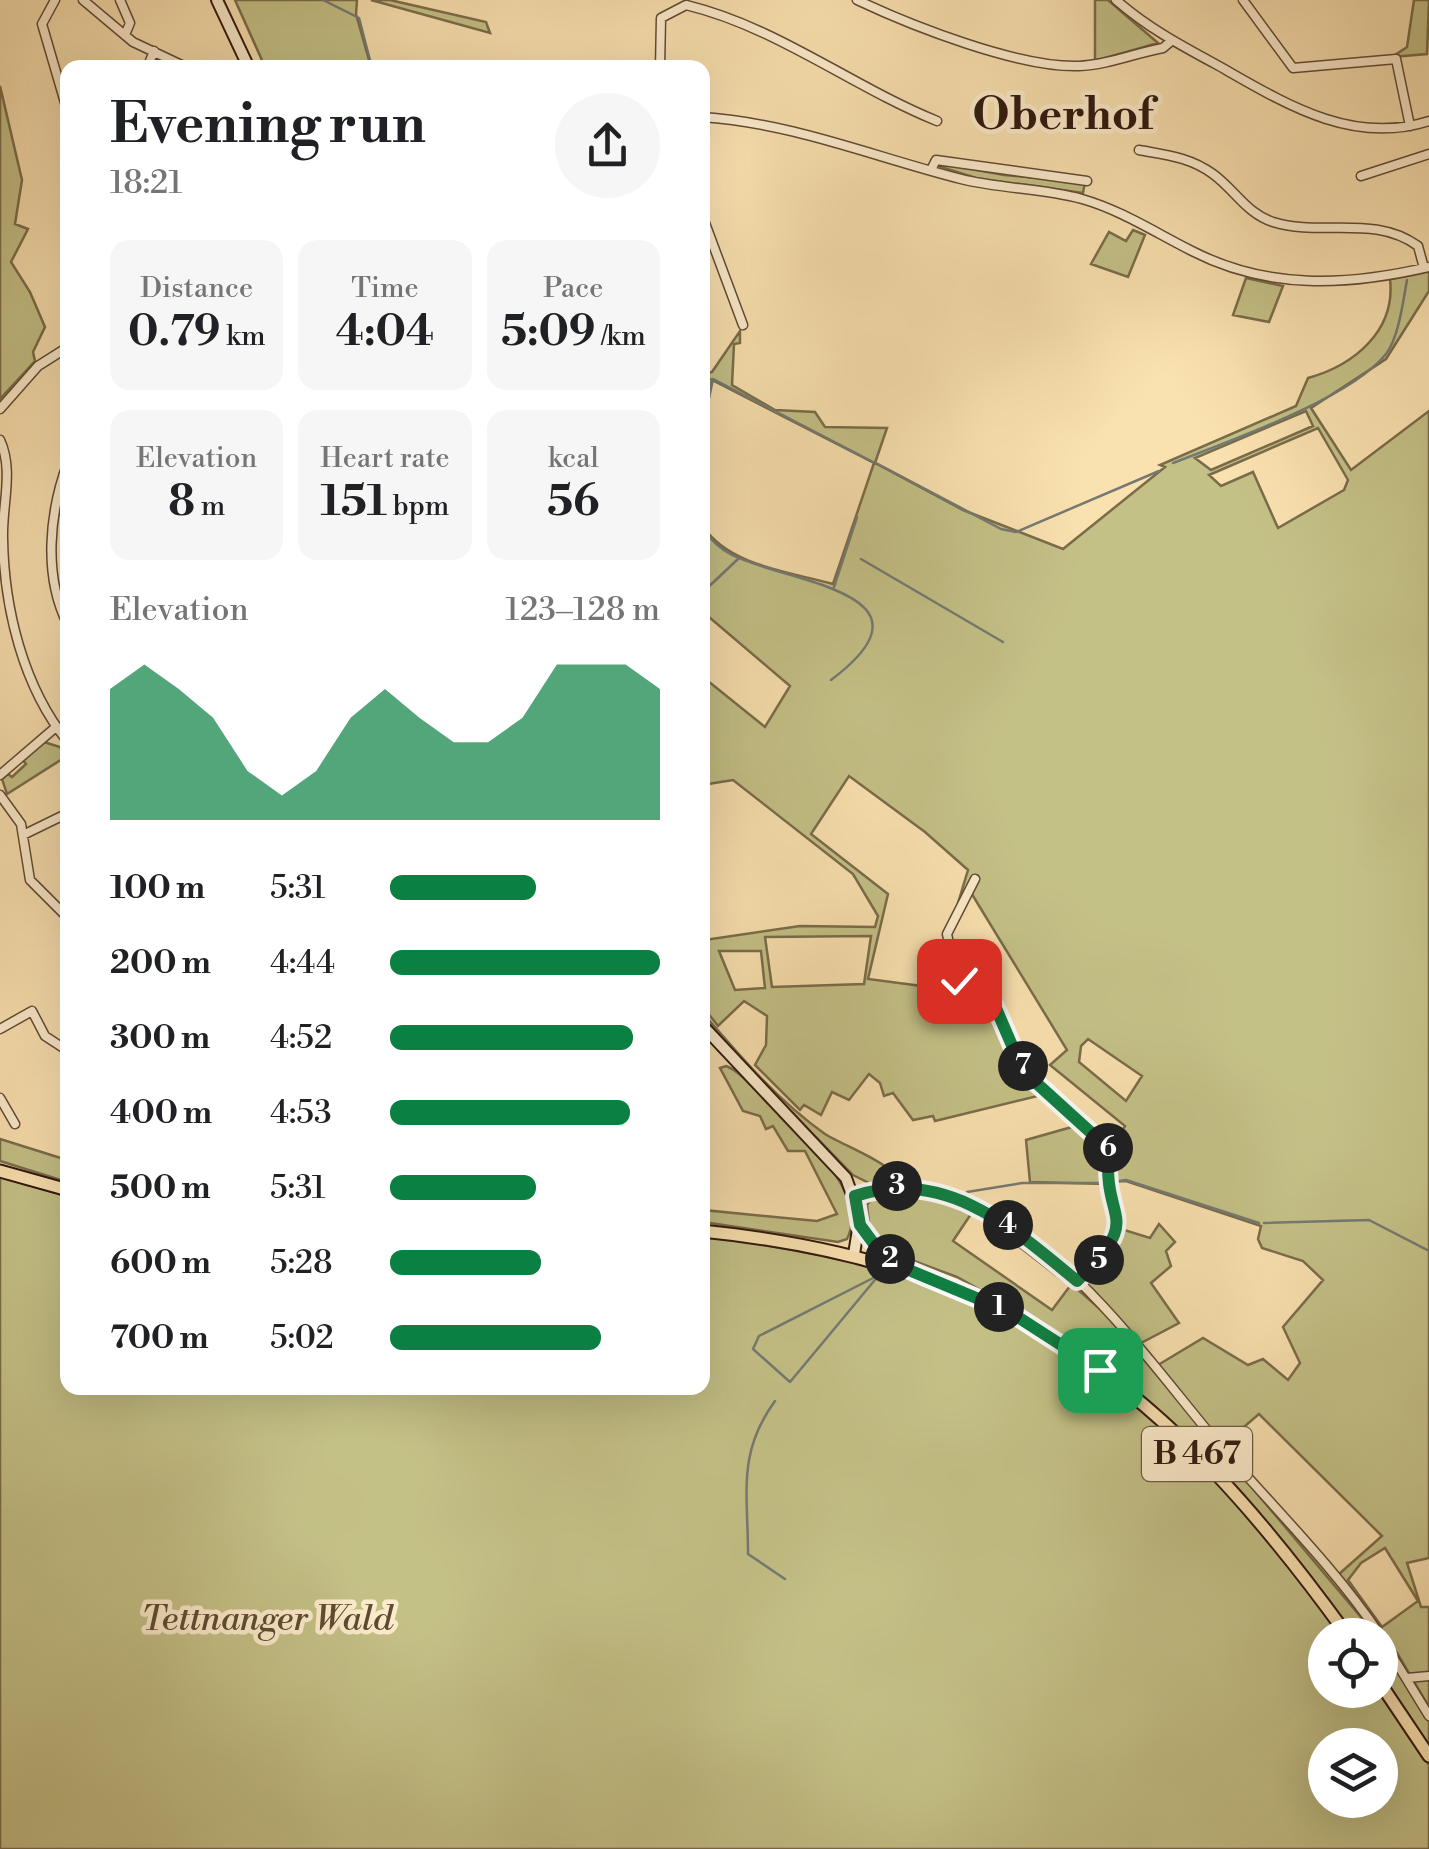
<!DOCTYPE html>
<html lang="en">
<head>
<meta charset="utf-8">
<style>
  :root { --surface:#fff; --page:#f6f6f6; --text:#202124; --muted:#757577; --accent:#0b8043 }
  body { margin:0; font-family:"Libre Bodoni",serif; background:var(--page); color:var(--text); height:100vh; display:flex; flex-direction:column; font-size:38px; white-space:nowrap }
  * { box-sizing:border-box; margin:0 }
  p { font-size:32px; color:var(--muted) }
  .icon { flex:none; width:55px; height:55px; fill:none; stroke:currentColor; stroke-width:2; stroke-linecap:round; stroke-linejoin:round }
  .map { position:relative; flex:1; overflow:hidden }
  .panel { position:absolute; left:60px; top:60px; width:650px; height:1335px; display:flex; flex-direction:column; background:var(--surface); border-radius:20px; box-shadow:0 10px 40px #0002 }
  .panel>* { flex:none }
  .controls { position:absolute; left:1308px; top:1618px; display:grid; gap:20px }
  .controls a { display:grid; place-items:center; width:90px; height:90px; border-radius:50%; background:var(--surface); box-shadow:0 10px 40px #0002; font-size:50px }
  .pin { position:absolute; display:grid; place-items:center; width:85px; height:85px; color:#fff; margin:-42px; border-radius:20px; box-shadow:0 5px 15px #0006 }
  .km { position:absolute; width:50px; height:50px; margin:-25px; border-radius:50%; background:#222; color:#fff; font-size:28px; line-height:50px; text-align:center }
  .round { display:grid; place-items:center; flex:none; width:105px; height:105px; border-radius:52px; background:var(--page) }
  .overview { display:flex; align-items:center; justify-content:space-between; height:170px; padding:0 50px }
  h1 { font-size:55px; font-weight:700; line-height:75px }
  .stats { display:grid; grid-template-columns:repeat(3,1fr); gap:15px; height:170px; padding:10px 50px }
  .stats div { display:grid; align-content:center; border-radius:20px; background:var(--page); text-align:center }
  .stats b { font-size:42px; font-weight:700 }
  .stats small { font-size:28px; font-weight:400 }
  .stats p { font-size:28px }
  .chart { height:280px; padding:20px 50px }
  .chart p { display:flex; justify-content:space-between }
  .chart svg { width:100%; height:180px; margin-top:10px; fill:var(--accent); opacity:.7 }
  ul { padding:0 50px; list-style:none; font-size:32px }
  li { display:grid; grid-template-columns:160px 120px 1fr; align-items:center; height:75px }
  li i { height:25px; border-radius:12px; background:var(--accent) }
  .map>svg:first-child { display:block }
</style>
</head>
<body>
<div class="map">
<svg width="1429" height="1849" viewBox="0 0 1429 1849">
  <rect width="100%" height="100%" fill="#fae1b0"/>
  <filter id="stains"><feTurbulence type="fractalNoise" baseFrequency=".002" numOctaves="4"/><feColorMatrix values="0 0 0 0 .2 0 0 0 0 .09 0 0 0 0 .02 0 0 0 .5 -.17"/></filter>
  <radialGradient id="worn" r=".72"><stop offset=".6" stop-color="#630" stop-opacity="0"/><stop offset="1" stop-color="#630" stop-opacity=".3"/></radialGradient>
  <path fill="#c4c187" stroke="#7a6c4a" stroke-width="2.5" fill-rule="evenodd" d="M235,0H357L356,14L371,67H265Z
    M371,0H390L486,22L490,33Z
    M1095,0H1108L1158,43L1095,61Z
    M1414,0H1429L1427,54L1392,57L1407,47Z
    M0,86L22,180L15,224L28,229L11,262L30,292L45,327L33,352L35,361L0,399Z
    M945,164L1004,175L1085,182L1083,193L976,178L941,167Z
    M1133,230L1145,235L1128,277L1091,264L1109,232L1126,241Z
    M1429,271V291L1386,359L1311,408L1351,470L1429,411V1558L1407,1563L1421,1607H1429V1707L1397,1653L1338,1575L1382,1536L1259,1414L1223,1445L1158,1365L1203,1338L1248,1365L1263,1359L1288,1380L1300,1363L1283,1327L1323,1280L1303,1261L1262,1248L1258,1239L1261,1226L1126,1181L1110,1182L1112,1148L1125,1126L1050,1065L1067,1050L970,891L959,900L968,870L925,832L849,776L811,834L888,894L868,979L945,989L947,972L952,970L956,978L994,1006L1008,1040L1042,1095L935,1121L933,1116L913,1120L893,1093L884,1096L880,1083L869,1074L849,1100L832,1092L821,1115L804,1105L800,1110L755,1065L766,1045L767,1016L744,1001L718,1026L703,1007V936L705,940L800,926L875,927L878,916L853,874L733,780L702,785L703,677L765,727L790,686L703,612V526C728,566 791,572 833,584L874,463L712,380L703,429V375L712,372L740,331V343L734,344L732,385L775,410L815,412L825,427L887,428L875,463L963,510L1063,549L1165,467L1160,465L1296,406L1308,378C1355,365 1396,330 1390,279ZM1306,411L1313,426L1211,470L1195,458ZM1318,428L1348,480L1344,490L1278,528L1253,472L1221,486L1209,475ZM871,936L864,984L772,987L765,937ZM719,951H761L765,988L735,990ZM1088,1039L1142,1076L1126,1101L1079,1062L1081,1046ZM1385,1548L1418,1601L1382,1627L1348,1580L1361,1563Z
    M1246,278L1283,286L1269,322L1233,315Z
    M44,742L60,747L67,756L7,794L2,779L8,774L12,777L26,764L22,759Z
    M702,1012C739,1055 778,1101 825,1134C839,1143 886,1162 891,1172L887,1180L873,1185L853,1175L731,1050Z
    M726,1066C742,1072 755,1091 768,1103C798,1132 871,1192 847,1239L838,1242L703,1222V1210L817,1221L837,1214L805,1151H788L773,1126L766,1129L760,1116L743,1111L720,1068Z
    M1079,1125L1104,1148L1106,1184L1030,1182L1026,1140Z
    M0,1139L67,1160V1182L0,1161Z
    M0,1177L67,1196L68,1388H702L703,1235C797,1250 893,1265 981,1304C1131,1371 1248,1504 1340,1635H1325V1690H1379L1429,1765V1849H0ZM1325,1745H1380V1800H1325Z
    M896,1189L943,1196L942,1202L965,1212L974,1208L991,1218L988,1224L971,1214L953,1241L1052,1310L1070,1286L1017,1245L1021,1240L1108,1316L1376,1635H1353L1230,1482L1128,1384L1048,1328L957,1277L882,1249L870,1232L867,1205L873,1197Z
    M1159,1224L1175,1242L1166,1251L1171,1266L1151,1283L1179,1323L1141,1343L1084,1283L1083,1277L1115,1244L1118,1228L1150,1238Z
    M1380,1640L1429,1722V1748L1380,1674Z"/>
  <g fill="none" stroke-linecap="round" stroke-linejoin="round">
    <path stroke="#747a73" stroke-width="2.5" d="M323,0L359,18L372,68
      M702,380L713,379L873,462
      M702,431L713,379
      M876,463L1001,529L1016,532L1159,471
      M1173,463C1229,441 1350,399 1386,354C1399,337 1403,301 1407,280
      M702,529C711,539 720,549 732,555C787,583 948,592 831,680
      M861,559L1003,642
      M834,587L857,517
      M702,593L738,559
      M1114,1182L1126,1180L1259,1223
      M967,1192L1022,1183H1104
      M1264,1223L1369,1220L1429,1251
      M879,1275L790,1382L753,1349L759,1336Z
      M775,1401C737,1453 748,1493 748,1554L785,1579"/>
    <g stroke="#624a36" stroke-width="11">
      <path id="street" d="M55,0L42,24L68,113
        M83,0L133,42L188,68
        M120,0L130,23L125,35
        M857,0C912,26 1019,68 1079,66C1108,65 1135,53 1163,48L1170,42
        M1116,0C1148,28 1182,46 1219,66C1284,103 1352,146 1429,121
        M1243,0L1293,68L1396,59L1410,126
        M147,68L154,51
        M660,68L661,18L686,5C777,27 851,86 937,121
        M702,117C793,123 874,157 961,179C1001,189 1042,188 1082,199C1121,210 1156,233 1192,251C1268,290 1347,286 1429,267
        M1139,150C1166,155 1190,157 1213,174C1235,190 1246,213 1273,222C1321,237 1374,214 1418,246L1424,268
        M931,170L936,160L1087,181
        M1361,176L1429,154
        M702,215L743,325
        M0,409L38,366L68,347
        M0,440C14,470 2,505 3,538C4,608 23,687 68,742
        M68,462C49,513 43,576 68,625
        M0,775L56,727
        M0,795L21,824L30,880L68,918
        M23,835L68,813
        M975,879L947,934L956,977L965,989L999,1010L1017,1057L1043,1092L1109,1149C1101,1227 1147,1212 1077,1281
        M0,1029L32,1011L45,1036L68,1051
        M0,1098L15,1124
        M855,1196C1007,1147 1138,1351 1222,1448C1275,1509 1335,1568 1380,1635
        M1380,1636L1429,1716
        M1407,1678L1429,1676"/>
    </g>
    <g stroke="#30180e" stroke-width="14">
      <path id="secondary" d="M217,0L249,68
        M702,1025L846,1178L860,1217L854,1254
        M860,1225L879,1252L904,1269"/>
    </g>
    <g stroke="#30180e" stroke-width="15">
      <path id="primary" d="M0,1171L68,1190
        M702,1231C1012,1262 1169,1389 1347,1635
        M1380,1683L1429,1756"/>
    </g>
    <use href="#street" stroke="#fceccc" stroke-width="8"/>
    <use href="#secondary" stroke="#fceccc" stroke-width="10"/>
    <use href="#primary" stroke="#fae1b0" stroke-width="11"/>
  </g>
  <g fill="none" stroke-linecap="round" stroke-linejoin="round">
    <g stroke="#fff" stroke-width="20">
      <path id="route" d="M959,981L995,1006L1017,1057L1033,1080L1109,1149C1101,1227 1147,1212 1077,1281C1012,1227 945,1167 855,1196L860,1225L880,1252L904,1268L1010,1312L1100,1370"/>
    </g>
    <use href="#route" stroke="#0b8043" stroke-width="12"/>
  </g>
  <g text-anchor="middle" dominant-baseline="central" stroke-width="9" stroke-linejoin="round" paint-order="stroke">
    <rect fill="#fceccc" stroke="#6d5847" stroke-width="2.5" x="1142" y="1427" width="110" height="54" rx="8"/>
    <g font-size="32" font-weight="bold" fill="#30180e">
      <text x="1197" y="1454">B 467</text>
    </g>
    <g font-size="35" font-style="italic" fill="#5c4b32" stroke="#fceccc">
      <text x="267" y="1619">Tettnanger Wald</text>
    </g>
    <g font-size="45" font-weight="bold" fill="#30180e" stroke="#fceccc">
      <text x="1063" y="115">Oberhof</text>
    </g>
  </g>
  <rect width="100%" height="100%" filter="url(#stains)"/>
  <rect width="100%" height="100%" fill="url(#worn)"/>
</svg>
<div class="controls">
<a><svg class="icon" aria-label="locate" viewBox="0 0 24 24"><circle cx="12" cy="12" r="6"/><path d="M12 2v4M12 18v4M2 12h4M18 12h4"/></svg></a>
<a><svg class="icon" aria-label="layers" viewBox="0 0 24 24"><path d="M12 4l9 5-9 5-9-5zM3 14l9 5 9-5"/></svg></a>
</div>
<div class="pin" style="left:1100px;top:1370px;background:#1e9e55"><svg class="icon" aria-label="arrive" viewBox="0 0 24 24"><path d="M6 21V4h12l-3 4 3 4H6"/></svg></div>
<div class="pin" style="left:959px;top:981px;background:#d93025"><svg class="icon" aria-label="check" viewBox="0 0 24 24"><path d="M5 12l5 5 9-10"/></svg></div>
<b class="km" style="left:999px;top:1307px">1</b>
<b class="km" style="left:890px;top:1259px">2</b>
<b class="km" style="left:897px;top:1186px">3</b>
<b class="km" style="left:1008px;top:1225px">4</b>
<b class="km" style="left:1099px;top:1260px">5</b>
<b class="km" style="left:1108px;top:1148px">6</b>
<b class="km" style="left:1023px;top:1066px">7</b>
<section class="panel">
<div class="overview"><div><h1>Evening run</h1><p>18:21</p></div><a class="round"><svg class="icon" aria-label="share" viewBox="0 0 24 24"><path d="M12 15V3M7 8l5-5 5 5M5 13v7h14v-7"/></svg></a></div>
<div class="stats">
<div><p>Distance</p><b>0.79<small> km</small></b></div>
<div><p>Time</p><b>4:04</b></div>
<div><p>Pace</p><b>5:09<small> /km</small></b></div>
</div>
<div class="stats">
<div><p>Elevation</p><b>8<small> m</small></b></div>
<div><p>Heart rate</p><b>151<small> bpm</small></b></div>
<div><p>kcal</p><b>56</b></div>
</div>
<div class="chart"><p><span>Elevation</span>123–128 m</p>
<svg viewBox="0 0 160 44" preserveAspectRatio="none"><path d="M0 44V12L10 6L20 12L30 19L40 32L50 38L60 32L70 19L80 12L90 19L100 25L110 25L120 19L130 6L140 6L150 6L160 12V44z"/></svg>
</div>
<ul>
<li><b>100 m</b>5:31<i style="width:54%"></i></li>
<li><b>200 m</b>4:44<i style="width:100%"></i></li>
<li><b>300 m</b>4:52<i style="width:90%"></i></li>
<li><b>400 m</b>4:53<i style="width:89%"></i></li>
<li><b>500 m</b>5:31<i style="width:54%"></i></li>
<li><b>600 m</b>5:28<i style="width:56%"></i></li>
<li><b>700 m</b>5:02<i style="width:78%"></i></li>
</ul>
</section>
</div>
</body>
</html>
